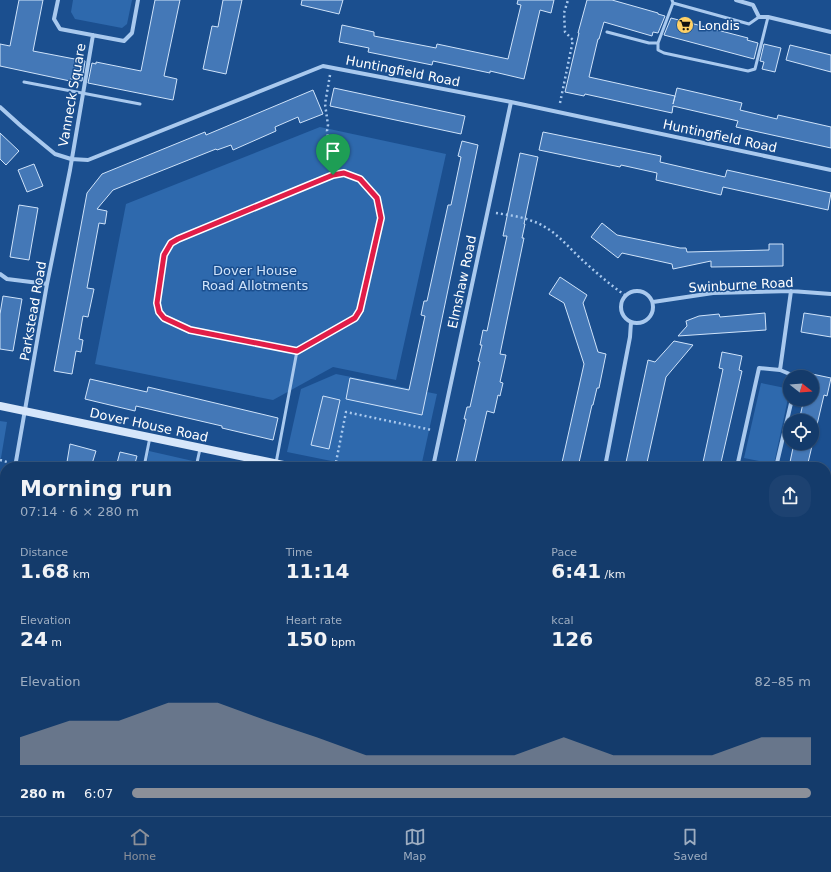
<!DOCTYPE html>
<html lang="en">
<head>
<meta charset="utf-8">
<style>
  :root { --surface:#143b6b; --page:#1d4271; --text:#f1f3f6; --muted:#9dadc1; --line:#33557e; --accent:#8c9099 }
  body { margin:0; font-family:"DejaVu Sans",sans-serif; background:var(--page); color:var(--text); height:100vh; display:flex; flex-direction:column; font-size:15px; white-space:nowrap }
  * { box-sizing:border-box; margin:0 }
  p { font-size:13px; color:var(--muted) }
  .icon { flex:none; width:22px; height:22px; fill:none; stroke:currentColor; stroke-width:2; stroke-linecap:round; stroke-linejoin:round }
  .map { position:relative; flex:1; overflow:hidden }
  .sheet { position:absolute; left:0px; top:462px; width:831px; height:354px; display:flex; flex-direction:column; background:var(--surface); border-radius:16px 16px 0 0; box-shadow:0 1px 3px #0004,0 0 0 1px var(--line) }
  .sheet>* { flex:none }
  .needle { width:26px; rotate:107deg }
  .controls { position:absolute; left:783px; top:370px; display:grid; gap:8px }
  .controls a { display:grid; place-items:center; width:36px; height:36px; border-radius:50%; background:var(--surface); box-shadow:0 1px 3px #0004,0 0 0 1px var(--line); font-size:20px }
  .pin { position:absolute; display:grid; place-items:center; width:34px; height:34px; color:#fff; margin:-41px -17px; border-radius:50% 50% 50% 0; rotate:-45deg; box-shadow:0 0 4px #0007 }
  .pin .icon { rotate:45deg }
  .round { display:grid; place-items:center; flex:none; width:42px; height:42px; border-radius:16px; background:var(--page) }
  .summary { display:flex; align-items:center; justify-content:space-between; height:68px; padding:0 20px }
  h1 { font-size:22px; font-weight:800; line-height:30px }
  .figures { display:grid; grid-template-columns:repeat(3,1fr); gap:6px; height:68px; padding:4px 20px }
  .figures div { display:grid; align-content:center }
  .figures b { font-size:20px; font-weight:800 }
  .figures small { font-size:11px; font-weight:400 }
  .figures p { font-size:11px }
  .chart { height:112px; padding:8px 20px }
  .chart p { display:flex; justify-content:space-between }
  .chart svg { width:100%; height:72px; margin-top:4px; fill:var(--accent); opacity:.7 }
  ul { padding:0 20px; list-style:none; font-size:13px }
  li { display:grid; grid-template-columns:64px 48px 1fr; align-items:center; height:30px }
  li i { height:10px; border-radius:5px; background:var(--accent) }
  .menu { display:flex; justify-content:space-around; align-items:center; height:56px; border-top:1px solid var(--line); background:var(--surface); font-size:11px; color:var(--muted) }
  .menu a { display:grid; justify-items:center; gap:2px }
  .menu .active { color:var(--accent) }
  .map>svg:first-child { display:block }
</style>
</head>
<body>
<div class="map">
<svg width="831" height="816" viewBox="0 0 831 816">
  <rect width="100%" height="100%" fill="#1b4f8f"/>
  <path fill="#2e69ad" d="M73,0H132L127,24L122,28L75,19L71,12Z
    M320,127L446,154L396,380L333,367L273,400L95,364L126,204Z
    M336,374L437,394L421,467H361L287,452L301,389Z
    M761,383L790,389L774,464L744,458Z
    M0,421L7,422L1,458H0Z
    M149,451L193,461L192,467H150L147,462Z
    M4,599L5,600V719L0,720V621Z
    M826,743L831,745V816H707V814L713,811H826Z"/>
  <path fill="#4478b7" stroke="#cfe3fa" d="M19,0H43L33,51L85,61L82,81L70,79V81L0,66V44L10,46Z
    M155,0H180L164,76L177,79L173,100L88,83L92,63L96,64V62L141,71Z
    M223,0H242L226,74L203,69L212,26L218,27Z
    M302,0H343L339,14L301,5Z
    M518,0H554L551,13L540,10L524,79L490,71V73L433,61L432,65L368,52L369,48L339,42L342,25L374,32V36L436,48L437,44L508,59L521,5L517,4Z
    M587,0H612L658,13V14L665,16L658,33L653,32L652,36L604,22L599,39H598L589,77L675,96L673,104L677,88L742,103L740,110L777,119L778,115L831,127V148L736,127L738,121L673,106L672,113L585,94L584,96L565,92L579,33H578Z
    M671,18L748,38L747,40L758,43L754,59L664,35Z
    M764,44L781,48L775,72L762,69L764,62L760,61Z
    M790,45L831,55V72L786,60Z
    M334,88L465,116L461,134L330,106Z
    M313,90L323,114L300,123L298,117L275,127L276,131L233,150L231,145L217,150L216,149L113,190L97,209L107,211L105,224L99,223L87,288L94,289L88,317L83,316L79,339L83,340L81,352L76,351L72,374L54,371L87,193L102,174L205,132L206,135Z
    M543,132L661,156L660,162L725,177L727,170L831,193L828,210L723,187L721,195L656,180L657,173L621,165L620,167L539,150Z
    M0,133L19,151L6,165L0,159Z
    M462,141L478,145L422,415L346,399L350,378L409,390L425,316L421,315L424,301H427L448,205H451L461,157L458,156Z
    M520,153L538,157L524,224H525L522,238H524L500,354L506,355L500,382L503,383L500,396L498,395L494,413L487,411L474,467H455L466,419H464L467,407H470L480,362L478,361L482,345H480L483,330L487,331L507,236H503Z
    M34,164L43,186L27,192L18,170Z
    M19,205L38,208L29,260L10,257Z
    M602,223L617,235L680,248H686L687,252L769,250V244H783V266L711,267V261L673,269L672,264L622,253L618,258L591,237Z
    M560,277L587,295L583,303L598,352L606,354L599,388H597L593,405H592L578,467H561L584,364L564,303L549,294Z
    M3,296L22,299L13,351L0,349V314Z
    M765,313L766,330L678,336L687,326L686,321L699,316L719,314L720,317Z
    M804,313L831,317V337L801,332Z
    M674,341L693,345L666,377L646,467H625L648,360L655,362Z
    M722,352L742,356L739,370L742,371L720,467H702L723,369L719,368Z
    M812,374L831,378L827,396L824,395L807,467H789L794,443H812V421H799L804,399H812Z
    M90,379L147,392L148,387L278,418L273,440L222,428V426L136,406L135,411L85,399Z
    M323,396L340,400L329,449L311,445Z
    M70,444L96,451L91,467H86L67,462Z
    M120,452L137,456L134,467H116Z"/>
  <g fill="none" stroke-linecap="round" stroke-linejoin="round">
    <path stroke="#a9c9ee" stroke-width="2.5" stroke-dasharray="2 3" stroke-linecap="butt" d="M330,75L325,104L328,125L327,131L333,175
      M560,103L573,40L565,32L564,13L568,0
      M344,173L360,179L377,198L381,218L361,310L355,318L297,351L190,330L164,318L159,312L157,303L164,255L171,243L178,239L333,175Z
      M496,213C507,215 519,216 529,220C550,226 563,241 578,256C593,270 609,284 626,296
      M0,460L7,462
      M335,467L346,412L432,430
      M731,811L734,816
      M829,816L827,794L831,769"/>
    <path stroke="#a9c9ee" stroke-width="3" d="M672,0L673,3L658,43V50L664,53L748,71L755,69L768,17
      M673,3L749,24L759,17
      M607,32L649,43H658
      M24,82L140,104
      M276,463L297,351
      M144,467L150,437
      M196,467L200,449"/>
    <path stroke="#a9c9ee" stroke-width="4" d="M58,0L54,19L60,29L124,41L132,33L138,0
      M736,0L753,5L759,17H768L831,32
      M0,107L21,126L55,154L71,159L88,160L323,66L511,102L831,170
      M0,274L7,279L47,284
      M621 307a16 16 0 1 1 32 0a16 16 0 1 1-32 0Z
      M653,302L713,293L791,291L831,294
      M780,370L791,291
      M15,467L47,284L70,170L93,35
      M433,467L511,102
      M605,467L630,337L631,322
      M737,467L759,368L780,370L797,377
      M776,467L792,399
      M0,549L5,521
      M0,591L5,592
      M826,702L831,683
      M0,728L5,726
      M826,733L831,735
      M274,816L275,811
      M621,816L622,811
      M676,816L678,811"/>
    <path stroke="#d6e6fa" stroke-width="8" d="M0,406L293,467
      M826,580L831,581"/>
  </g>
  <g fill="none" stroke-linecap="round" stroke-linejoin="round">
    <g stroke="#fff" stroke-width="8">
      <path id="route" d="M344,173L360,179L377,198L381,218L360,310L355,318L297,351L190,330L164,318L159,312L157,303L164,255L171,243L178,239L333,175Z"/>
    </g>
    <use href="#route" stroke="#e11d48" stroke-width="5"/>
  </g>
  <defs>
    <g id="supermarket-disc" transform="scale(0.9)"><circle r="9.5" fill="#ffd166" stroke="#1b4f8f"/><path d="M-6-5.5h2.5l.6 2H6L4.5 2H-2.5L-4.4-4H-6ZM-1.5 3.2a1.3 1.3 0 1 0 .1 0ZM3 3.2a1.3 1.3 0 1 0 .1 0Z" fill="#111"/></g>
  </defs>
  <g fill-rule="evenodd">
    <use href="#supermarket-disc" x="685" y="25"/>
  </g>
  <g text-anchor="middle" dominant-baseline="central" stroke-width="3" stroke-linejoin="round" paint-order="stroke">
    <g font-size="13" fill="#fff" stroke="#1b4f8f" text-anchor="start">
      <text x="698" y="25">Londis</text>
    </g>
    <g font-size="13" fill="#fff" stroke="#1b4f8f">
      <text transform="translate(403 71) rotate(11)">Huntingfield Road</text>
      <text transform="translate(72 95) rotate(-80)">Vanneck Square</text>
      <text transform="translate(720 136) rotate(12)">Huntingfield Road</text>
      <text transform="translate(462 282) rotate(-78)">Elmshaw Road</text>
      <text transform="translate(741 285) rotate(-3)">Swinburne Road</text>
      <text transform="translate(33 311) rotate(-80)">Parkstead Road</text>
      <text transform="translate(149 425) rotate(12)">Dover House Road</text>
    </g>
    <g font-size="13" fill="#cfe3fa" stroke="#1b4f8f">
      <text x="255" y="270">Dover House<tspan x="255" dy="15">Road Allotments</tspan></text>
    </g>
  </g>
</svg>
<div class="controls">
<a><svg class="needle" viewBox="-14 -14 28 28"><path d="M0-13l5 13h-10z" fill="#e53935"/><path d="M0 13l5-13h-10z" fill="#9dadc1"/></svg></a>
<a><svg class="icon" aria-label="locate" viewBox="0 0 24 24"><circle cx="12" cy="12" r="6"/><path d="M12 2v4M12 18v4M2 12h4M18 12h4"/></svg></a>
</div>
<div class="pin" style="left:333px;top:175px;background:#1e9e55"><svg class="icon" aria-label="arrive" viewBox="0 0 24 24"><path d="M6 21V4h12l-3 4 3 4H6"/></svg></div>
<section class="sheet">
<div class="summary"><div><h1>Morning run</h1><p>07:14 · 6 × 280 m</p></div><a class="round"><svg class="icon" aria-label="share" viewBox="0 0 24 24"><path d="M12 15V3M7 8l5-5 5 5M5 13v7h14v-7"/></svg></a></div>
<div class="figures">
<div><p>Distance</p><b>1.68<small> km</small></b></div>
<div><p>Time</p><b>11:14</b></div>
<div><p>Pace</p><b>6:41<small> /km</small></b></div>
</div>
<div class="figures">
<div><p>Elevation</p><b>24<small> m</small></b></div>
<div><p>Heart rate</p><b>150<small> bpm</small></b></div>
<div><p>kcal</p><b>126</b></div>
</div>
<div class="chart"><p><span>Elevation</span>82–85 m</p>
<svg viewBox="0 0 160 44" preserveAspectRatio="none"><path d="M0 44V27L10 17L20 17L30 6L40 6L50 17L60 27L70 38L80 38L90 38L100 38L110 27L120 38L130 38L140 38L150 27L160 27V44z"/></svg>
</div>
<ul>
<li><b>280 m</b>6:07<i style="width:100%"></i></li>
</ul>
</section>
</div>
<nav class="menu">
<a class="active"><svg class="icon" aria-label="home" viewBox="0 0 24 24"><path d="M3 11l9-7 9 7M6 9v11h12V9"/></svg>Home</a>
<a><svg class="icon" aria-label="map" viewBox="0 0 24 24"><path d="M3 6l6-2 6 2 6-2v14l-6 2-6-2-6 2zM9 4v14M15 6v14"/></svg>Map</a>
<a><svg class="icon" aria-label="saved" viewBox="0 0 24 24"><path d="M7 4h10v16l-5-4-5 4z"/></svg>Saved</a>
</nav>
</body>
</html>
